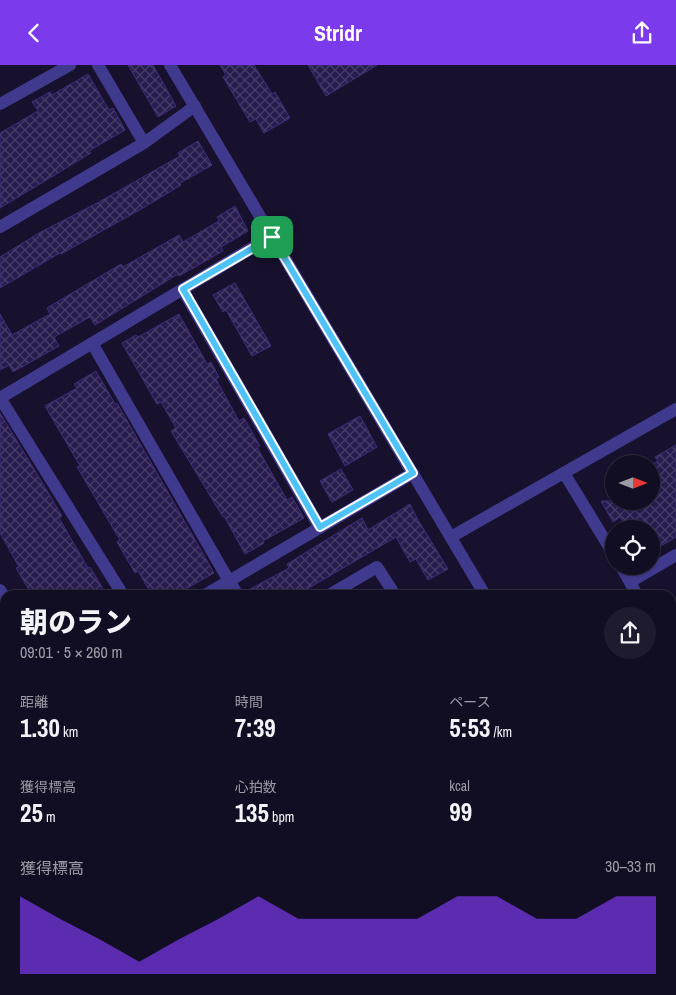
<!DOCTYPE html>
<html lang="ja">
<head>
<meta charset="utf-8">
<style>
  :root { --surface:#110d22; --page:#1e1b2f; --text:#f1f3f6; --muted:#9c9ca5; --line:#302d40; --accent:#7c3aed }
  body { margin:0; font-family:"Archivo Narrow","Noto Sans JP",sans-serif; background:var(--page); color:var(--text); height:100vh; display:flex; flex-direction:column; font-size:19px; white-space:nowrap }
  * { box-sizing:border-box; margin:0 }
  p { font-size:16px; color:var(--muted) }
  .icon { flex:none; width:28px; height:28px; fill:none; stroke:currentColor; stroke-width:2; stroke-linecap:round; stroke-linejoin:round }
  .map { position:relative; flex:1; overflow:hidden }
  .sheet { position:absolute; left:0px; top:525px; width:676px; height:405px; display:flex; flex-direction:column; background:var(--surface); border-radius:15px 15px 0 0; box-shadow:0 1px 4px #0004,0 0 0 1px var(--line) }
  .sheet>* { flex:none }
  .needle { width:32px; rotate:90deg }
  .fabs { position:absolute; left:605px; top:390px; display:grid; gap:10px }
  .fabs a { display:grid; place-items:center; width:55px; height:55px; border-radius:50%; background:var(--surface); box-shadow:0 1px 4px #0004,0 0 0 1px var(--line); font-size:25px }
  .pin { position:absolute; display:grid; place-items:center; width:42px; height:42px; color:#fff; margin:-21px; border-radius:10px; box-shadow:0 2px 8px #0006 }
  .round { display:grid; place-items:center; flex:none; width:52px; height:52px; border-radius:26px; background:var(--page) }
  .headline { display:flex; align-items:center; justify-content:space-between; height:85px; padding:0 20px }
  h1 { font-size:28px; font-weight:800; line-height:38px }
  .figures { display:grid; grid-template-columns:repeat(3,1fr); gap:8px; height:85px; padding:5px 20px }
  .figures div { display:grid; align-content:center }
  .figures b { font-size:25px; font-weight:800 }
  .figures small { font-size:14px; font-weight:400 }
  .figures p { font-size:14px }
  .chart { height:140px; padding:10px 20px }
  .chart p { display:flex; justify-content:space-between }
  .chart svg { width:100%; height:90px; margin-top:5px; fill:var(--accent); opacity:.7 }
  header { display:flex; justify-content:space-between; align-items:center; height:65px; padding:0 20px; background:var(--accent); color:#fff; font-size:22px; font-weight:800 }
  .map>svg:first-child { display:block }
</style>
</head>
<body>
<header><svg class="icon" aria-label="back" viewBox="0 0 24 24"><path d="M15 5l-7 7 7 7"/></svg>Stridr<svg class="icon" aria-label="share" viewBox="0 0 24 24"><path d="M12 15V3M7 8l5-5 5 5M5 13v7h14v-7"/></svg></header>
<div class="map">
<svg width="676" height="930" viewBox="0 0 676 930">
  <defs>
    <pattern id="building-cross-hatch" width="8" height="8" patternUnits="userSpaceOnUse" patternTransform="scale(1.25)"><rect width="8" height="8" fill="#281c4f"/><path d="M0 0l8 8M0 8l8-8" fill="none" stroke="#473d69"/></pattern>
  </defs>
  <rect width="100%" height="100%" fill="#17112e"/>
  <path fill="url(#building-cross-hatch)" stroke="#3f2d7c" d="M128,0H153L176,41L158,52Z
    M220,0H254L272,29L275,27L290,53L264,68L256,54L250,57L223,12L226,10Z
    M308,0H377L326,31Z
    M88,9L109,45L113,43L125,65L89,86L91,88L0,143V68L38,46L32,37L50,27L52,30Z
    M198,76L212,100L180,118L181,120L143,143L61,189L60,188L0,223V192L39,168L99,137L180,91L178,88Z
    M235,141L248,166L221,182L223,186L179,211L178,209L95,260L90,252L54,272L59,281L13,307L9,300L0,305V249L12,270L50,249L47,243L121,199L123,202L179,170L183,177L219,156L217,152Z
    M235,218L271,281L252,291L226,245L223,247L213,230Z
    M179,249L207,299L211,297L219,312L216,314L239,356L244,353L260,381L257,382L287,435L292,432L304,453L263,476L264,478L245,489L224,451L223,452L171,366L176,363L161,337L157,339L122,278L136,270L138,272Z
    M96,306L115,339L117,338L214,508L175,530H152L138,506L135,508L117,477L120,475L77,402L80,401L45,341L77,323L74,319Z
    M0,348L49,429L62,451L59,453L88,503L90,502L103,524L93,530H32L16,503L19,502L0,468Z
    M360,351L377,382L345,401L328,369Z
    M676,380V472L651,487V464H627L620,452L613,457L601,436H651V400L658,396L655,392Z
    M341,404L353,425L332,437L320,416Z
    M410,439L418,455L448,504L428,515L416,494L410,497L396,472L302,527L300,523L287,530H246L245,527L289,503L287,499L362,453L368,465Z"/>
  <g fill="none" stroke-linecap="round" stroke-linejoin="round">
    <path stroke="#403a8e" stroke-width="12" d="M98,0L144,78L195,41
      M170,0L485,530
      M0,39L70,0
      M0,162L144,78
      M183,225L320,463
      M92,278L229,516L238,530
      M0,333L272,171
      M0,333L123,530
      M564,408L614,490
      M451,472L676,344
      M621,501L637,530
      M630,517L676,490
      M0,525L5,533
      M205,530L413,408
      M329,530L377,502L395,530
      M671,592L676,600
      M0,650L5,647
      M0,732L5,750
      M671,771H676
      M0,861H5
      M43,925V930
      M147,925V930
      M483,925L484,930
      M606,925L607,930
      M385,930L424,925"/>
  </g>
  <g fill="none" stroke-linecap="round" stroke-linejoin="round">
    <g stroke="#fff" stroke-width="10">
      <path id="route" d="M272,172L413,408L320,462L183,224Z"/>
    </g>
    <use href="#route" stroke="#4fc3f7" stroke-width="6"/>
  </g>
</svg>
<div class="fabs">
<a><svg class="needle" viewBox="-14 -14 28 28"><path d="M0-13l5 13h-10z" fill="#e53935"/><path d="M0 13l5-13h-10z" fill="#9c9ca5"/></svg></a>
<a><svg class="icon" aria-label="locate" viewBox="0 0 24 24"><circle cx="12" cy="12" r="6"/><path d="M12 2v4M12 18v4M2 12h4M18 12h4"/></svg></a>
</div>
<div class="pin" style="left:272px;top:172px;background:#1e9e55"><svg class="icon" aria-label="arrive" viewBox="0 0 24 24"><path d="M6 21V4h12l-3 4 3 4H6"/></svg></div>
<section class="sheet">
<div class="headline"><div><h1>朝のラン</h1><p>09:01 · 5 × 260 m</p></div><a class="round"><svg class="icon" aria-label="share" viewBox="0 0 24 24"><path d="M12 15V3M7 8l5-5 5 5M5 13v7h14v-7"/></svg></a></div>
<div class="figures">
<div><p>距離</p><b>1.30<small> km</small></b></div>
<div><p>時間</p><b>7:39</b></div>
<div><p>ペース</p><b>5:53<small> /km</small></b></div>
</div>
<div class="figures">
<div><p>獲得標高</p><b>25<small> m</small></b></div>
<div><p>心拍数</p><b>135<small> bpm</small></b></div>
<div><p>kcal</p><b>99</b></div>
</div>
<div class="chart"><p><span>獲得標高</span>30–33 m</p>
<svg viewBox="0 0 160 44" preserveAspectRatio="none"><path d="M0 44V6L10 17L20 27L30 38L40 27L50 17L60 6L70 17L80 17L90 17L100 17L110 6L120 6L130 17L140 17L150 6L160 6V44z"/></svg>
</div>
</section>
</div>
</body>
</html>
